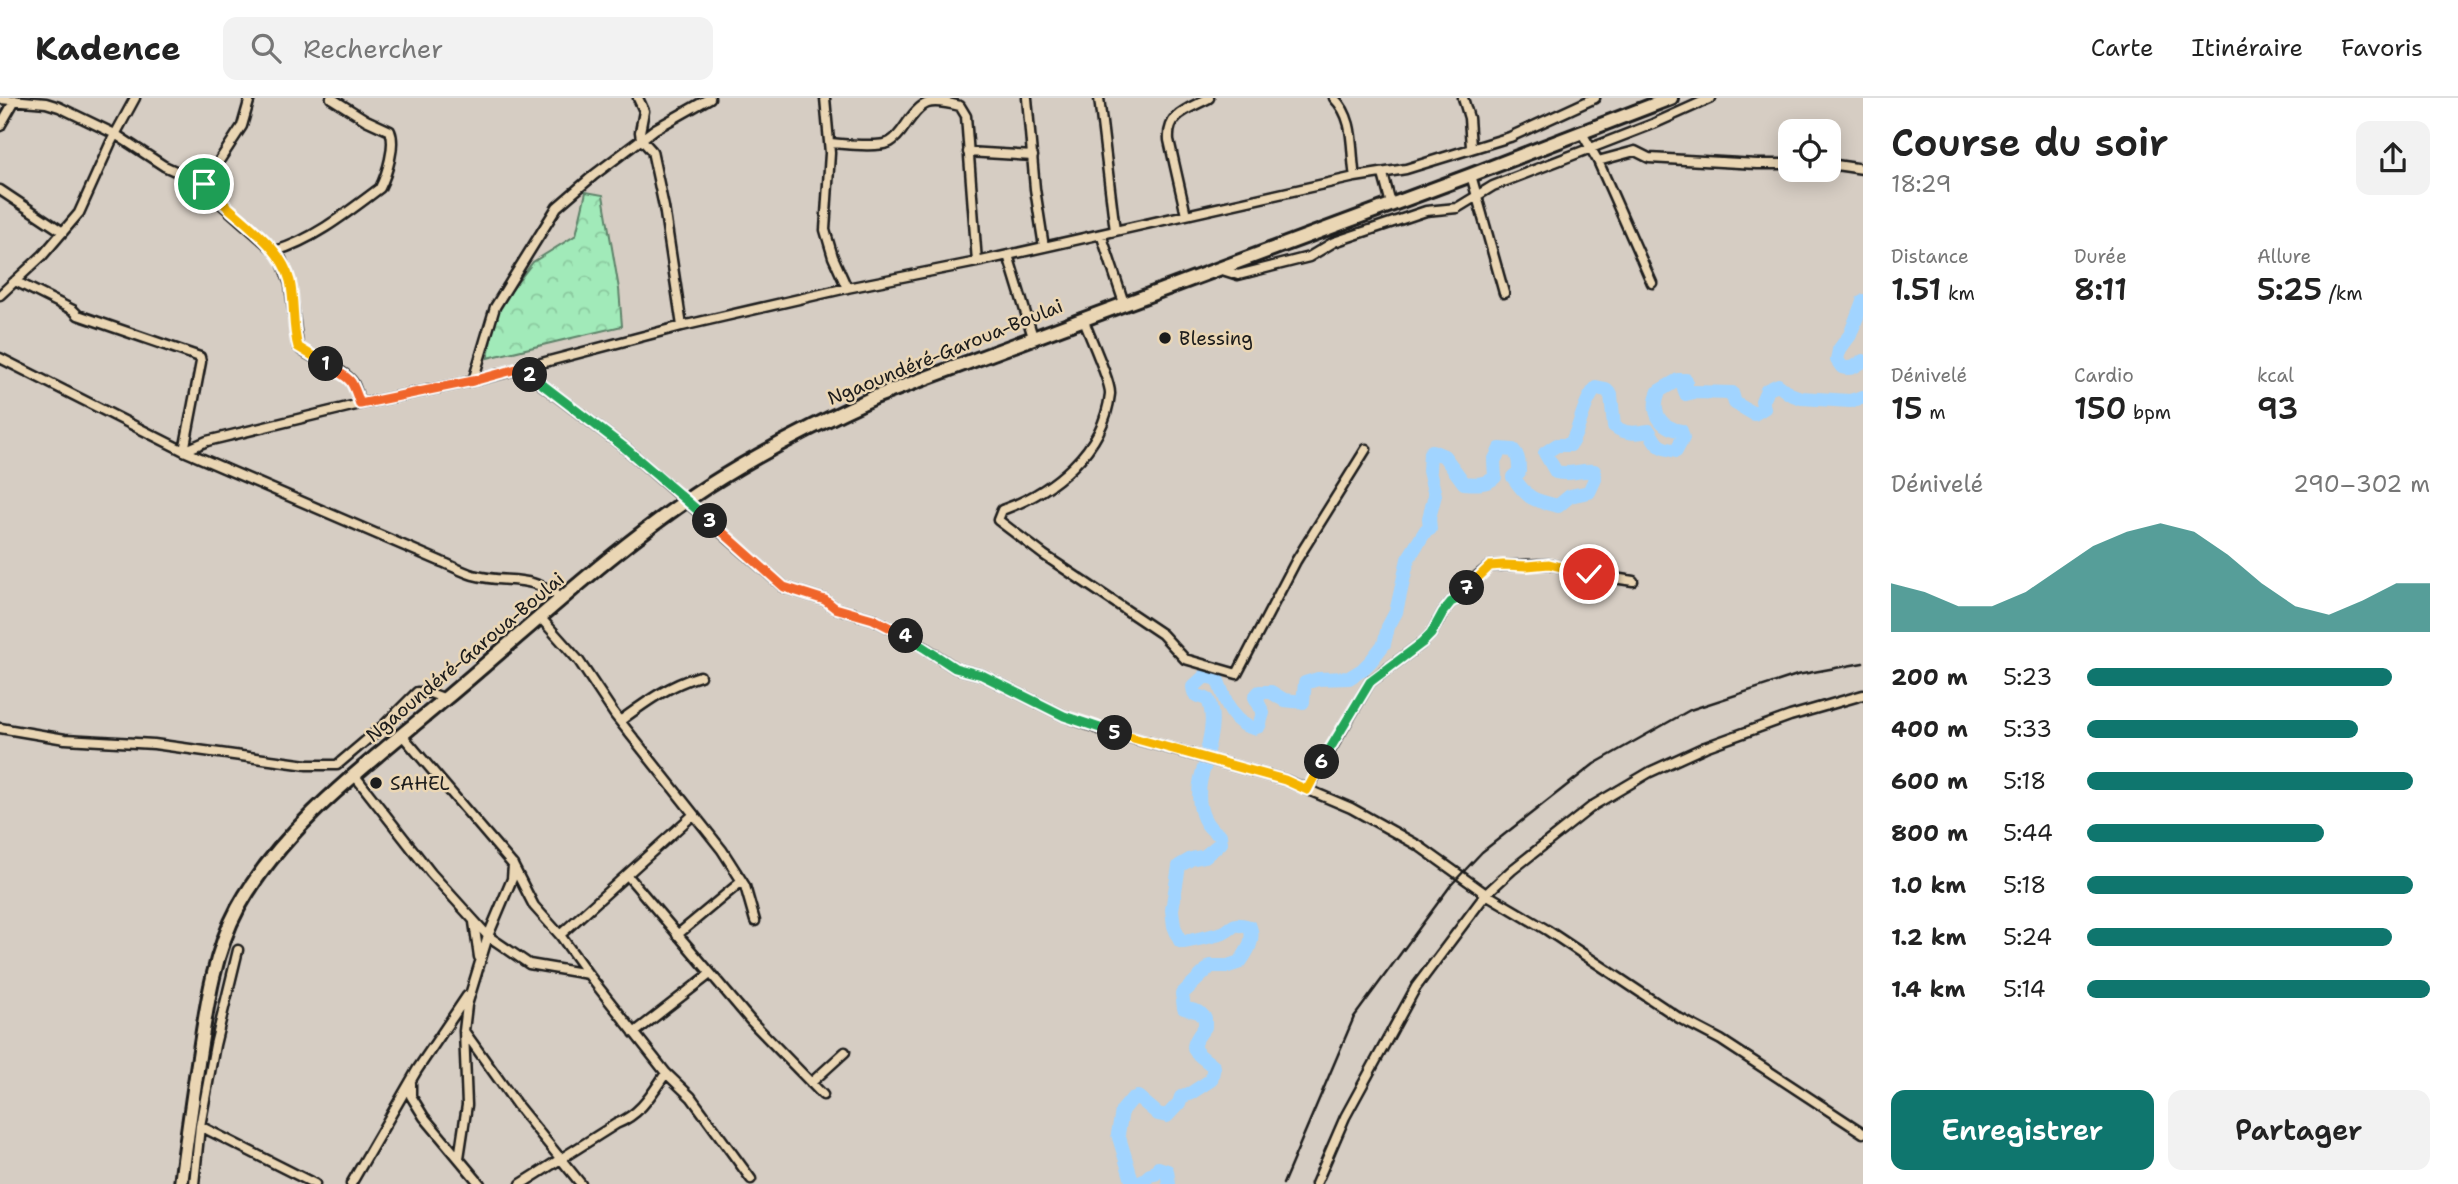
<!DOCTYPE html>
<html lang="fr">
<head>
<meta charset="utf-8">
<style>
  :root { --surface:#fff; --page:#f2f2f2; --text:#222; --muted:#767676; --line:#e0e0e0; --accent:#0f766e }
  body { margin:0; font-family:"Shantell Sans",sans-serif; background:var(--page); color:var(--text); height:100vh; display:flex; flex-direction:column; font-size:26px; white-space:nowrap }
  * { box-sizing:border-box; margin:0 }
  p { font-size:23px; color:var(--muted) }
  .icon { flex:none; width:38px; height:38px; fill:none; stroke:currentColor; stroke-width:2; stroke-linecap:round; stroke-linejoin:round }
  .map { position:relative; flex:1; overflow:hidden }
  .sheet { display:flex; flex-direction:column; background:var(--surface); width:595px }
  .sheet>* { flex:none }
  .tools { position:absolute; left:1778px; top:21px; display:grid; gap:14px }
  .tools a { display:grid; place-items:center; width:63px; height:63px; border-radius:14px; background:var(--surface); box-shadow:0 4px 18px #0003; font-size:35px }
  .pin { position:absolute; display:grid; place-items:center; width:60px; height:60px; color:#fff; margin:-30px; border:4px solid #fff; border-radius:50%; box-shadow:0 2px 7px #0007 }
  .km { position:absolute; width:35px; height:35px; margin:-18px; border-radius:50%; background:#222; color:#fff; font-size:19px; line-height:35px; text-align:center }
  .round { display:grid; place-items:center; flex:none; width:74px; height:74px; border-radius:14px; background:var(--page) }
  .summary { display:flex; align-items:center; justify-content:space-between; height:119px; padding:0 28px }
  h1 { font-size:38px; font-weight:600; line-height:52px }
  .metrics { display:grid; grid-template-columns:repeat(3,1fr); gap:10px; height:119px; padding:7px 28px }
  .metrics div { display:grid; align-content:center }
  .metrics b { font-size:30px; font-weight:600 }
  .metrics small { font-size:19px; font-weight:400 }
  .metrics p { font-size:19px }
  .chart { height:196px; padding:14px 28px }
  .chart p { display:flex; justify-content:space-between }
  .chart svg { width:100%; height:126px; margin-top:7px; fill:var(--accent); opacity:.7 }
  .cta { display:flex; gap:14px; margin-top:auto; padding:14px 28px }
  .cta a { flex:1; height:80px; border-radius:14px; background:var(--accent); color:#fff; font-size:28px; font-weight:600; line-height:80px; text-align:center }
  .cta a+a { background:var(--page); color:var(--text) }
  ul { padding:0 28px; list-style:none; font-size:23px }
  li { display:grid; grid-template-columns:112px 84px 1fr; align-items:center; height:52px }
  li i { height:18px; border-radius:9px; background:var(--accent) }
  header { display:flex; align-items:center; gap:42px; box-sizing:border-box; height:98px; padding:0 35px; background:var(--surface); border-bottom:2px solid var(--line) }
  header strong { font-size:33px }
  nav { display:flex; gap:38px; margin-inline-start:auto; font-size:24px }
  .search { width:490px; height:63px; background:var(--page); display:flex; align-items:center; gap:18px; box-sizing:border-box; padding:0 24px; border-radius:14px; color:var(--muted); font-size:26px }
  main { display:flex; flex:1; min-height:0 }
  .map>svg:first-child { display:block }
</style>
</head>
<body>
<header>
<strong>Kadence</strong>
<div class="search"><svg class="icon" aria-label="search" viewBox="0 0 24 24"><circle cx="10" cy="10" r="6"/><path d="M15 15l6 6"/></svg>Rechercher</div>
<nav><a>Carte</a><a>Itinéraire</a><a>Favoris</a></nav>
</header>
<main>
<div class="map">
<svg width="1863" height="1086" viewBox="0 0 1863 1086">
  <defs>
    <pattern id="forest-crowns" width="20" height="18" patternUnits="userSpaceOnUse" patternTransform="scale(1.75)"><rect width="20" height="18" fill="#a1eab9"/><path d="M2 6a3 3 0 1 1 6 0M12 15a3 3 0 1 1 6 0" fill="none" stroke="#8ac89e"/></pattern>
  </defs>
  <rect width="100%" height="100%" fill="#d6cdc3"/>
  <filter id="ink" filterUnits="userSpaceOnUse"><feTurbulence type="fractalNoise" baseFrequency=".0143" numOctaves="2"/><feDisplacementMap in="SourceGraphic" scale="14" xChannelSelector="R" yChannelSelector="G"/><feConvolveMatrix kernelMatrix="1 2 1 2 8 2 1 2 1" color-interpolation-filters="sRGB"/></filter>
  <g filter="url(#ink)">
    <path fill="url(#forest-crowns)" stroke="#5e836a" stroke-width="2" d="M586,94L603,97L619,191L622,228L488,260L495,214L533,164L576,137Z"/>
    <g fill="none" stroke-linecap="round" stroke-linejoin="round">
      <path stroke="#a1d4ff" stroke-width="14" d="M1863,203L1850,237L1839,252L1837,262L1842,269C1851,272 1856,268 1863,263
        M1207,653C1211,636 1215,618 1208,602C1200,597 1194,601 1193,589L1205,578L1217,581C1226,601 1229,624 1253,630L1259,628L1263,615L1255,599L1259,594H1271L1284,602L1303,604L1305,585L1318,581L1349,580L1362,572L1371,563L1384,546L1388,529L1396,514L1408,461L1426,432L1429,430L1430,431L1429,420L1435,397L1429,373L1430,355L1432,353L1444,358L1464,385C1475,386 1487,387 1495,379L1494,363L1500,351L1513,352C1519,358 1519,366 1519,374L1513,379C1528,401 1532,402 1558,408L1570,398L1589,394L1595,381L1594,373C1581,371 1570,378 1556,374L1545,355L1557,347H1570C1581,329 1582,306 1596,290L1606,292L1611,297L1614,328C1626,337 1636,335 1649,333C1658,348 1657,349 1676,353L1683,340L1681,333C1660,329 1650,315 1659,293L1678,282H1686V287L1684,290L1686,296L1694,294L1732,295L1735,305L1754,316L1764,310L1762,303L1767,292L1778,287L1790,296L1801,300L1850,303L1863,299
        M1133,1086L1118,1036L1122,1013L1132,1001L1138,999L1158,1016L1167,1018L1179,1005L1181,999L1191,995L1211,982L1214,969C1195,952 1185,954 1205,929V920L1199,914L1184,910L1182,896L1211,868H1228L1240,864C1247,854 1255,842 1250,829C1230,824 1237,828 1223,835C1217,837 1190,843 1183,844L1180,843L1174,828L1172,812L1179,768L1191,761L1205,758L1221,745L1220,737C1195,724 1196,690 1205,667
        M1140,1086L1150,1077L1155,1076L1158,1070L1167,1073L1169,1086"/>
      <g stroke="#1c1c1c" stroke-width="13">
        <path id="minor" d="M638,0L644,13L640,34L641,41L652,53L664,109L682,228
          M825,0L830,55L825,132L833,159L847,190
          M1027,0L1035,91L1044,149
          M1099,0L1115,133
          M1334,0C1356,22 1350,51 1355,79
          M1463,0L1469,20L1471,49
          M0,1L46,5L59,9L115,36L164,68L204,86L217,102L275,153L281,161L290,186L298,249C311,262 343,269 353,285C356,290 358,299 360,306
          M0,28L15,2
          M1582,35L1598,63L1635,53L1649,60L1757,66H1790
          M830,45C845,46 879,50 890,44C897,40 901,34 905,28C923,2 928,0 960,8L966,18L977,164
          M968,54L1033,58
          M1598,63L1652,185
          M1829,66L1863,71
          M1383,76L1391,106
          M1471,77L1504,195
          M204,86L242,28L250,0
          M0,92L63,134
          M1186,117L1169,42C1167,15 1189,11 1209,0
          M1101,136L1124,205
          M275,153C313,142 348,114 380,90C387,76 396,47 390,33L366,22L331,0
          M1008,157L1033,239
          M1219,171L1238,177L1309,159L1334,144L1426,113L1457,110L1493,88L1653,26L1711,0
          M15,183L73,212L78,217L200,259L201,264L184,353
          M0,197L43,157L79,115L111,44L135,0
          M1083,220C1088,235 1111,284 1110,296C1104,353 1053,394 1002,412L998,422L1044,457L1162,536L1185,561L1237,576L1296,463L1366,351
          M0,260L184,353L442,464C452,468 463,474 473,477C510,487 528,474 562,501
          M520,270L624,349L784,489L825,502L835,510L873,521L913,542L955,570L982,577L1064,618L1099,631L1285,682L1351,710L1419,748L1486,796L1547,832L1679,920L1721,942L1863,1035
          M473,283L495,209L557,109L594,77L655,31L710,0
          M184,353L207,343L360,306L473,283L682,228L847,190L977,164L1355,79L1406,71L1510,39L1595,0
          M539,518L579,563L615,617L722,752L745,788L755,823
          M620,623C646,604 669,587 700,578
          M0,630L65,641L154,646L307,667H337L383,628L417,594L430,595L446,601
          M402,637L513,767L534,808L560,837L588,876L666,975L691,999L751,1081
          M355,678L431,775L488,838L529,866L588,876
          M1307,692L1370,584L1422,545L1431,536L1443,514L1451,504L1460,500L1476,479L1490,468L1549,466L1589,476L1633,483
          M628,778L751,923L823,997
          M474,824L479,859
          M560,837L693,717
          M677,837L742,783
          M464,933L517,1007L581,1086
          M634,935L710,876
          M411,985V998L424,1019L480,1086
          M811,985L845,954
          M200,1028L315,1086
          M459,1060L467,1007L464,933L467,907L488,838L512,781L513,767
          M194,1086L200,1028L215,947L238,852
          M351,1086L417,972L467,898
          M521,1086L616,1026C641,1016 651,997 666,975
          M1316,1086L1345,1019L1416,889L1486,796L1512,772L1594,707L1650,674L1705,649L1790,618L1863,597"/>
      </g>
      <g stroke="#1c1c1c" stroke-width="18">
        <path id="highway" d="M181,1086C186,1046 192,1005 198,965C206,913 213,856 238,810C285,725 372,663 445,601C531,529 613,450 708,388C761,354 818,325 875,299L1471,77L1671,0"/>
      </g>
      <use href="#minor" stroke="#ead6b4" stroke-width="8"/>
      <use href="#highway" stroke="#ead6b4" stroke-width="12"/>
      <path stroke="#1c1c1c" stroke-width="2.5" d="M1283,1086L1354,919L1451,787L1482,754L1594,666L1690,612L1797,577L1863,565"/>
    </g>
  </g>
  <g fill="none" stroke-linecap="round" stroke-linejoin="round" filter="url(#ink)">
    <g stroke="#fff" stroke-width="14">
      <path id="split-1" d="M204,86C230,117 280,143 290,183C295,205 292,228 298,249L326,266"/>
    </g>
    <g stroke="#fff" stroke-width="14">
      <path id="split-2" d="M326,266C350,283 350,275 360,306L473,283L520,270L530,277"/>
    </g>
    <g stroke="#fff" stroke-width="14">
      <path id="split-3" d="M530,277L624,349L710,423"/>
    </g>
    <g stroke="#fff" stroke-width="14">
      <path id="split-4" d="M710,423L784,489L825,502L835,510L873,521L906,538"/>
    </g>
    <g stroke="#fff" stroke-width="14">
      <path id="split-5" d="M906,538L955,570L982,577L1064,618L1115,635"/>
    </g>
    <g stroke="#fff" stroke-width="14">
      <path id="split-6" d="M1115,635L1285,682L1307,692L1322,664"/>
    </g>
    <g stroke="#fff" stroke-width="14">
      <path id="split-7" d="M1322,664L1370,584L1422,545L1431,536L1443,514L1451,504L1460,500L1467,490"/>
    </g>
    <g stroke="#fff" stroke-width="14">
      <path id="split-8" d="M1467,490L1490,468L1503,467L1527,468L1549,466L1589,476"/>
    </g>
    <use href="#split-1" stroke="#f5b400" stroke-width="9"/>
    <use href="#split-2" stroke="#f0652b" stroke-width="9"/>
    <use href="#split-3" stroke="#22a559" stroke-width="9"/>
    <use href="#split-4" stroke="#f0652b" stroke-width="9"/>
    <use href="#split-5" stroke="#22a559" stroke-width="9"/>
    <use href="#split-6" stroke="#f5b400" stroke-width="9"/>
    <use href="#split-7" stroke="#22a559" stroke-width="9"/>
    <use href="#split-8" stroke="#f5b400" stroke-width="9"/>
  </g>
  <g fill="#1c1c1c" stroke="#ead6b4" stroke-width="2.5">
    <circle cx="1165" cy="240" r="7"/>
    <circle cx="376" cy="685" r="7"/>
  </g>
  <g text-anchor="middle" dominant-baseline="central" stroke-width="5" stroke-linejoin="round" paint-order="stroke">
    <g font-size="19" fill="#1c1c1c" stroke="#ead6b4" text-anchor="start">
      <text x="1179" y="240">Blessing</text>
      <text x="390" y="685">SAHEL</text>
    </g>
    <g font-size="19" fill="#1c1c1c" stroke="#ead6b4">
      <text transform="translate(945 254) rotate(-22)">Ngaoundéré-Garoua-Boulai</text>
      <text transform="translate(465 559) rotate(-40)">Ngaoundéré-Garoua-Boulai</text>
    </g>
  </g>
</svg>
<div class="tools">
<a><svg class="icon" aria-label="locate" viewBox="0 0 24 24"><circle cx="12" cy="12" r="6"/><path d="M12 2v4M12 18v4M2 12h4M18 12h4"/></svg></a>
</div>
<div class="pin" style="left:204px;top:86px;background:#1e9e55"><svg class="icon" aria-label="arrive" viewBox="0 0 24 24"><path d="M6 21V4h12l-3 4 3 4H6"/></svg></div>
<div class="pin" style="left:1589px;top:476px;background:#d93025"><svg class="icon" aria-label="check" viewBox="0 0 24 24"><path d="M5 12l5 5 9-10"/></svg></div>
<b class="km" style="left:326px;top:266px">1</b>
<b class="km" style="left:530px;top:277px">2</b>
<b class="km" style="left:710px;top:423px">3</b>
<b class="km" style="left:906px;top:538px">4</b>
<b class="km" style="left:1115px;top:635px">5</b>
<b class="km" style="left:1322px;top:664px">6</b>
<b class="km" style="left:1467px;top:490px">7</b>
</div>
<section class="sheet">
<div class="summary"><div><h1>Course du soir</h1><p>18:29</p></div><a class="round"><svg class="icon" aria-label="share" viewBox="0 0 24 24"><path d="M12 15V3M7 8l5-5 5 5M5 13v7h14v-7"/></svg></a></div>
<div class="metrics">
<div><p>Distance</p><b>1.51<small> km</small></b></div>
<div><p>Durée</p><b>8:11</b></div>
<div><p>Allure</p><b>5:25<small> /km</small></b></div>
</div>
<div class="metrics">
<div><p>Dénivelé</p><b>15<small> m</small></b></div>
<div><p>Cardio</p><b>150<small> bpm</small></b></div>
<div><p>kcal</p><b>93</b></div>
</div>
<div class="chart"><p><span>Dénivelé</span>290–302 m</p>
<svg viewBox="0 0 160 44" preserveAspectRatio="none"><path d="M0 44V27L10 30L20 35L30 35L40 30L50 22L60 14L70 9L80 6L90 9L100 17L110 27L120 35L130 38L140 33L150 27L160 27V44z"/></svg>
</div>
<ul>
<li><b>200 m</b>5:23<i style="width:89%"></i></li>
<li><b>400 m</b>5:33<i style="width:79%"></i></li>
<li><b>600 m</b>5:18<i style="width:95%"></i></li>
<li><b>800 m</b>5:44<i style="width:69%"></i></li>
<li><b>1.0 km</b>5:18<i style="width:95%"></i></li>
<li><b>1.2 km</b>5:24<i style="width:89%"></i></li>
<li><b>1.4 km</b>5:14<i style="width:100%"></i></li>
</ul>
<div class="cta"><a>Enregistrer</a><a>Partager</a></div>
</section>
</main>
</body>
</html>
